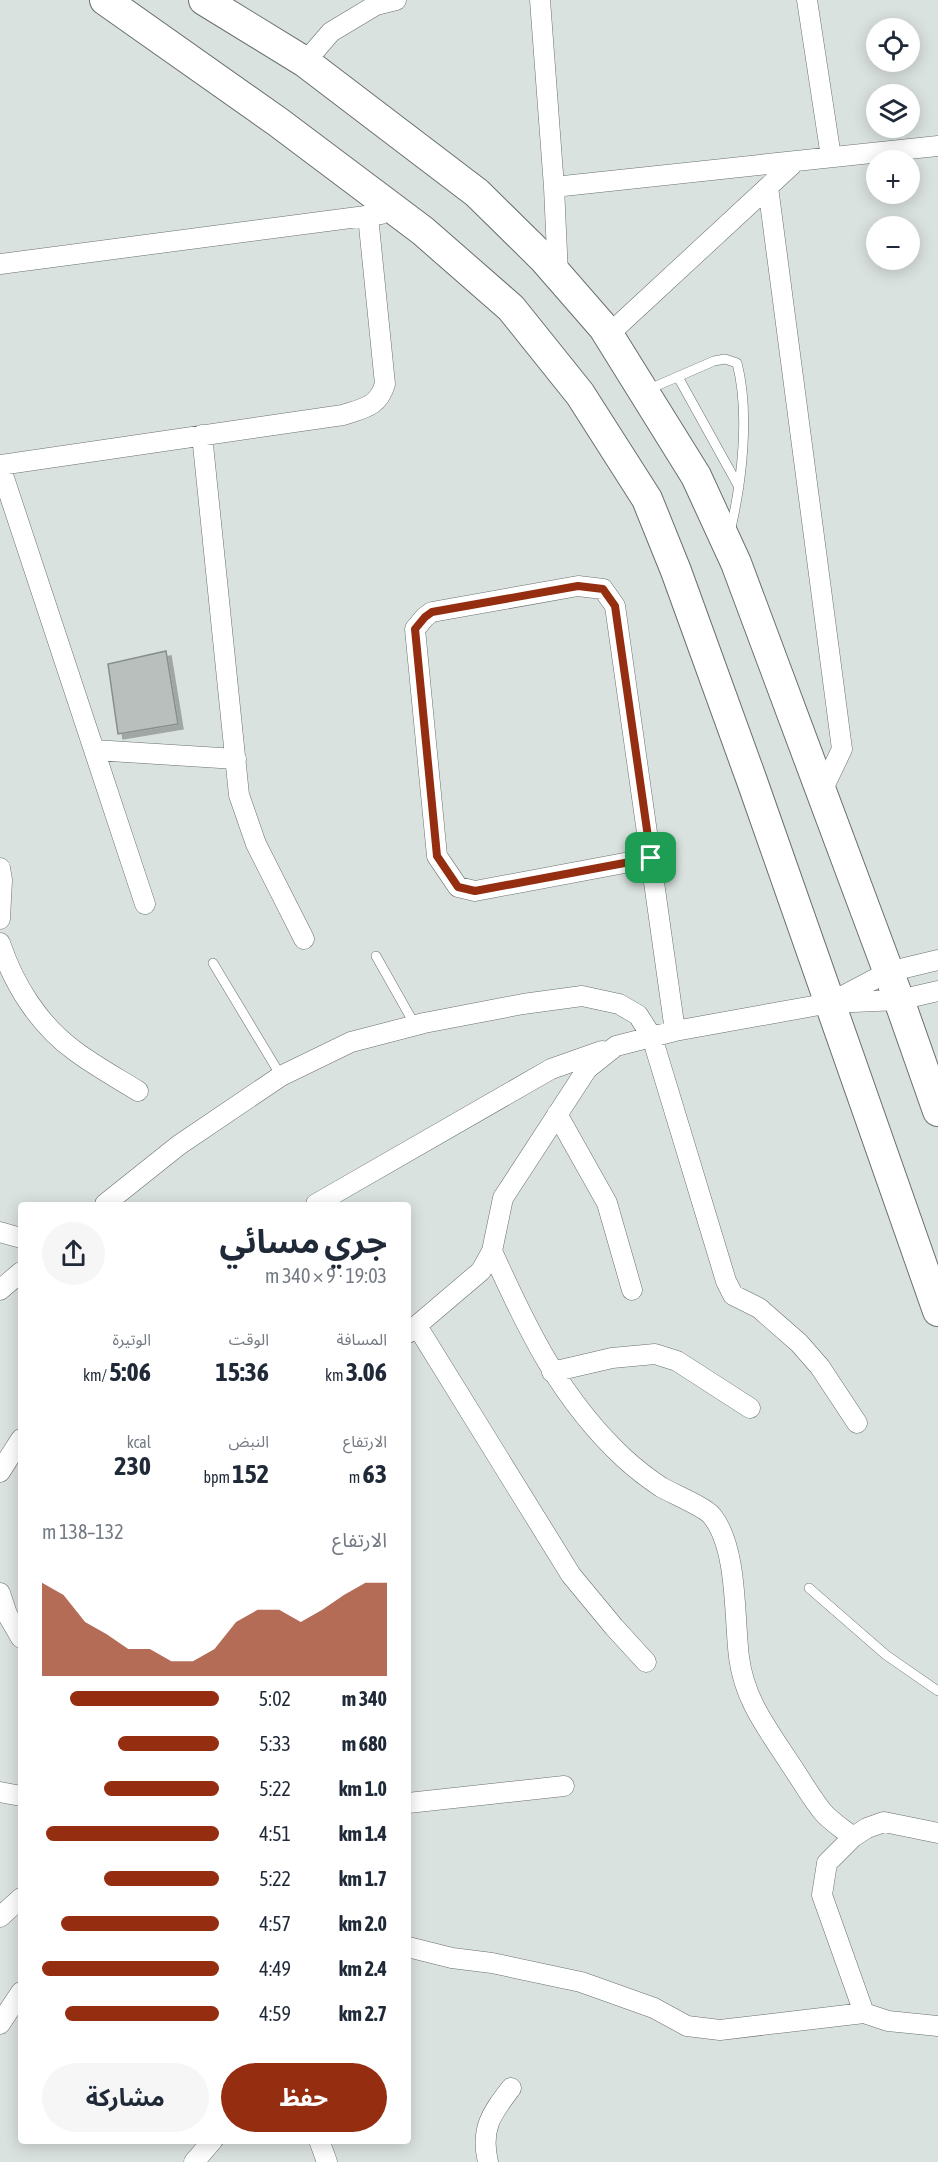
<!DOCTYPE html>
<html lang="ar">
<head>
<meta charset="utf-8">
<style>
  :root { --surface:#fff; --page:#f6f6f7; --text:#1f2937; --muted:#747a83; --accent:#952e10 }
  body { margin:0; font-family:"Asap Condensed","Noto Sans Arabic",sans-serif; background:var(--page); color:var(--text); direction:rtl; height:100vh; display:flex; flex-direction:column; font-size:22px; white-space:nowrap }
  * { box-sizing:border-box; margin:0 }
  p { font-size:20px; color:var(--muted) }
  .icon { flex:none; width:33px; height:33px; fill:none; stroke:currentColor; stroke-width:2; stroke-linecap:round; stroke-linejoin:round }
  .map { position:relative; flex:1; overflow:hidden; direction:ltr }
  .side { position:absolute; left:18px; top:1202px; width:393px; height:942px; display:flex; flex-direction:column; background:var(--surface); border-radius:6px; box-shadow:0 3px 15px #0003; direction:rtl }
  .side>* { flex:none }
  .fabs { position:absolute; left:866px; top:18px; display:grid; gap:12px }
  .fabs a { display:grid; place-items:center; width:54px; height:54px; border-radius:50%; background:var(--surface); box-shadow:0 3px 15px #0003; font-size:30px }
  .pin { position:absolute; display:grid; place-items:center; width:51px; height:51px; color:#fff; margin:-26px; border-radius:12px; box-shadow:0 3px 9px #0006 }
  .round { display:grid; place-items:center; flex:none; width:63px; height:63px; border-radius:32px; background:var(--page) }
  .summary { display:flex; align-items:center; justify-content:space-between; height:102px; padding:0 24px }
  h1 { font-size:33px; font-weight:700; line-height:45px }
  .stats { display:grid; grid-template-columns:repeat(3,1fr); gap:9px; height:102px; padding:6px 24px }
  .stats div { display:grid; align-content:center }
  .stats b { font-size:26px; font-weight:700 }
  .stats small { font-size:16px; font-weight:400 }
  .stats p { font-size:16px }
  .chart { height:168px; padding:12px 24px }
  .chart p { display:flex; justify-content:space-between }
  .chart svg { width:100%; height:108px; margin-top:6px; fill:var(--accent); opacity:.7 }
  .action { display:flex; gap:12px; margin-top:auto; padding:12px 24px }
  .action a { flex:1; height:69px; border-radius:36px; background:var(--accent); color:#fff; font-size:24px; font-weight:700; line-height:69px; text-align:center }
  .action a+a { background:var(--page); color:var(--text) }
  ul { padding:0 24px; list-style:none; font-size:20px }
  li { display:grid; grid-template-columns:96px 72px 1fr; align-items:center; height:45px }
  li i { height:15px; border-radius:8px; background:var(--accent) }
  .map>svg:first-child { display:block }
</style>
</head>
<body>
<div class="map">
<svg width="938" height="2162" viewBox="0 0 938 2162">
  <defs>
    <filter id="shadow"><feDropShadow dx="5" dy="5" stdDeviation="0" flood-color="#0004"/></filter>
  </defs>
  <rect width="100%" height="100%" fill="#dae2df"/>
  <path fill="#b8bfbc" stroke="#878e8b" stroke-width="1.5" filter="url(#shadow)" d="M166,651L178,724L118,734L108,664Z"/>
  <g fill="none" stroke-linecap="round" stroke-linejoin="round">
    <g stroke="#69706e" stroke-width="10">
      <path id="lane" d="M678,377L739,487
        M647,390L714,361L725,359L737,363C750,413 742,482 730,532
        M376,956L415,1025
        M213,963L281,1076
        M809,1588L886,1655L938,1691"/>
    </g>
    <g stroke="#69706e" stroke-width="21">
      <path id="street" d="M540,0L554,187L558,275
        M807,0L831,157
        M305,62L331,32L376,5L396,0
        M554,187L796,161
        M768,187L842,749L821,793
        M0,264L381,214
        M608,335L796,161L938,146
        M202,435L239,795L256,844L304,939
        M0,465L343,415C364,408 378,407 385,384L368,216
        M0,466L145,904
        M94,750L236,759
        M651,858L475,891L458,887L437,856L415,629L425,617L432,612L578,586L603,589L615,606L675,1031
        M0,868L2,880L0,919
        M0,943C14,985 39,1025 75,1051C95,1066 117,1078 138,1091
        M835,1000L888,972L938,960
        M557,1114L607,1203L632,1290
        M105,1204L179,1145L281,1076L351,1042L424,1023L523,1004L582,996L619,1004L638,1015L652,1037L726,1281L733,1295L759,1308L799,1343L820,1367L857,1423
        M316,1204L551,1069L602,1051
        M0,1232L21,1238
        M492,1251C527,1329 561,1400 625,1459C636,1469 649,1479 661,1487C673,1494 705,1507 712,1516C738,1548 734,1618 739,1657C744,1699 767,1728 789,1762C800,1778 810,1796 822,1811C830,1821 843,1829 853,1837
        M0,1290L21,1272
        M417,1326L571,1575L614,1627L646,1662
        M408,1333L481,1271L492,1251L503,1198L587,1069L616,1046L675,1031L830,1003L899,1000L938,991
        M552,1372L612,1358L655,1354L677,1361L750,1408
        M0,1472L21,1439
        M0,1593L7,1614L21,1638
        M0,1792L21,1796
        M408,1803L564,1786
        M938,1833L884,1822L867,1828L853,1837L827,1863L822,1895L864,2013L888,2021L938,2026
        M0,1917L21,1898
        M408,1947L452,1958L492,1963L581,1982L654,2008L687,2026L720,2030L864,2013
        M0,2024L21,1992
        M319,2140L327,2162
        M194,2162L213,2140
        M488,2162C480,2128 492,2113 511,2088"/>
    </g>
    <g stroke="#69706e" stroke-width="32">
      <path id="primary" d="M105,0L278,122L423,231L511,308L580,394L647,499L676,571L752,781L938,1311
        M204,0L305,62L477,193L543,258L604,328L696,476L736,563L899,1000L938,1111"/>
    </g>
    <use href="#lane" stroke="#fff" stroke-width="9"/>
    <use href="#street" stroke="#fff" stroke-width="20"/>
    <use href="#primary" stroke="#fff" stroke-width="30"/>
  </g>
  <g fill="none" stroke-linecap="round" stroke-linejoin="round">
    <g stroke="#fff" stroke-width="12">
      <path id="route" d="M578,586L603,589L615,606L651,858L475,891L458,887L437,856L415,629L425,617L432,612Z"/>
    </g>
    <use href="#route" stroke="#952e10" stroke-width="8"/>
  </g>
</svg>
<div class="fabs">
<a><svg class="icon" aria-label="locate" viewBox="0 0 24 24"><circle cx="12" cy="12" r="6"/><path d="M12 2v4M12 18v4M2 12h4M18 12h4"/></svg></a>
<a><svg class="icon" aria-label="layers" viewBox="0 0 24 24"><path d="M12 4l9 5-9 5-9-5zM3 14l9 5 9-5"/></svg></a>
<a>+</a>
<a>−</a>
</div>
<div class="pin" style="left:651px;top:858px;background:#1e9e55"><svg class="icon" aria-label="arrive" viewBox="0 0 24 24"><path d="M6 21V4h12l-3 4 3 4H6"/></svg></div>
<section class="side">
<div class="summary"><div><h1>جري مسائي</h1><p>19:03 · 9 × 340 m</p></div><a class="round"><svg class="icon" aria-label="share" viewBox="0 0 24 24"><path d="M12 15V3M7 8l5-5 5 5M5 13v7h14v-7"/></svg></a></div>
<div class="stats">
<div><p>المسافة</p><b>3.06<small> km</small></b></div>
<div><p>الوقت</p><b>15:36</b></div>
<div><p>الوتيرة</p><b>5:06<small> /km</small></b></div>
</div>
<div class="stats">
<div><p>الارتفاع</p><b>63<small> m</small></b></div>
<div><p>النبض</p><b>152<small> bpm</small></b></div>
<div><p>kcal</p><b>230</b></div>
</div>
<div class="chart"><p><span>الارتفاع</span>132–138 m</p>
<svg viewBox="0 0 160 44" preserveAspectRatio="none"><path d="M0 44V6L10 11L20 22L30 27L40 33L50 33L60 38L70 38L80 33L90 22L100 17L110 17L120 22L130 17L140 11L150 6L160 6V44z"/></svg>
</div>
<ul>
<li><b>340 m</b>5:02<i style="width:84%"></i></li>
<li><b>680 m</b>5:33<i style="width:57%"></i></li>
<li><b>1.0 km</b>5:22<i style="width:65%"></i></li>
<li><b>1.4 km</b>4:51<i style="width:98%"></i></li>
<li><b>1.7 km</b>5:22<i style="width:65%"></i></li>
<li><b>2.0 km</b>4:57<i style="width:89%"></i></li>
<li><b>2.4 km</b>4:49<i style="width:100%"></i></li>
<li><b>2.7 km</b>4:59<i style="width:87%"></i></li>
</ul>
<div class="action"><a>حفظ</a><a>مشاركة</a></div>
</section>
</div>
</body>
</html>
